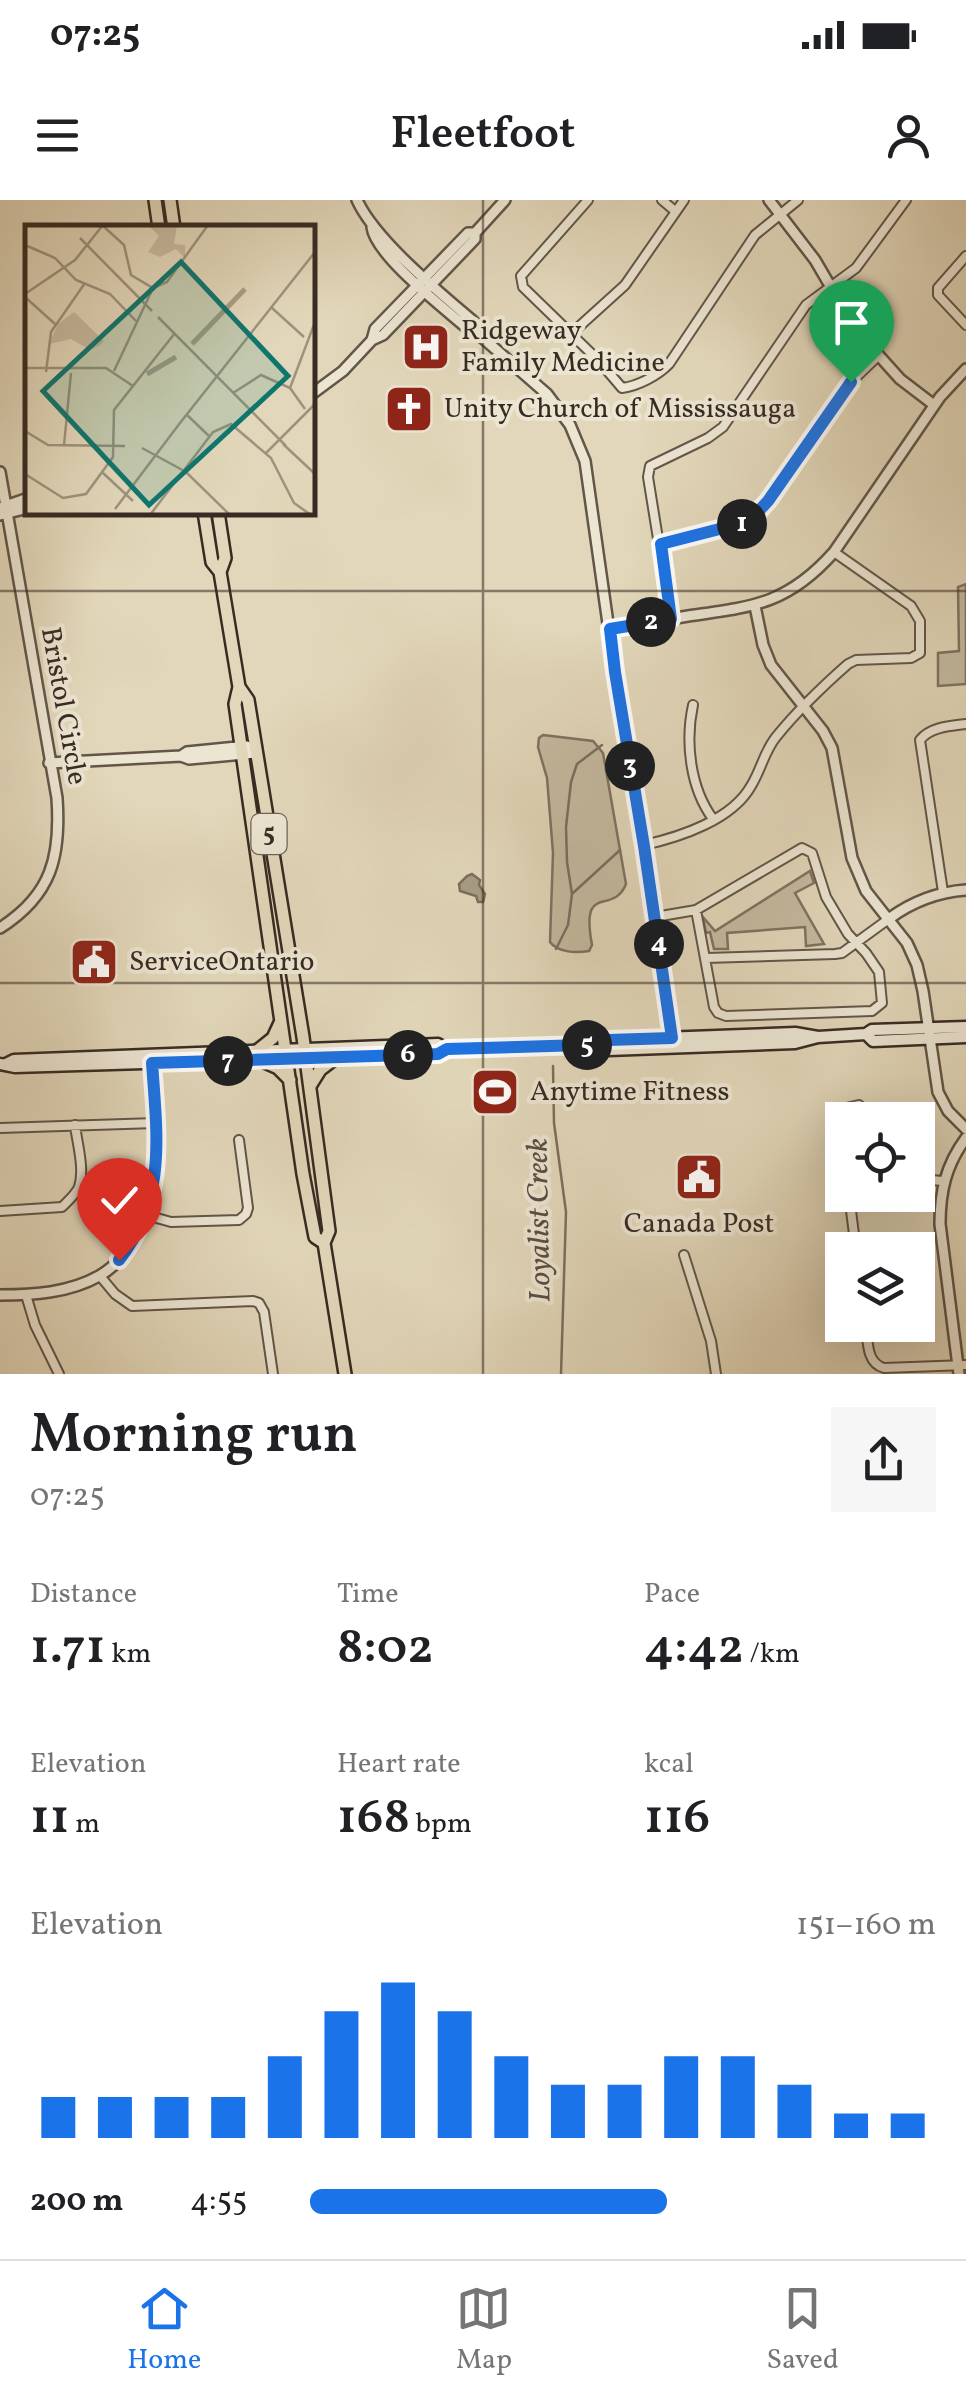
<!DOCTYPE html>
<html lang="en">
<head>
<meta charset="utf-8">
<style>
  :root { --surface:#fff; --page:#f6f6f6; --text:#202124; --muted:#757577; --line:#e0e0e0; --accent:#1a73e8 }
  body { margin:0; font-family:Vollkorn,serif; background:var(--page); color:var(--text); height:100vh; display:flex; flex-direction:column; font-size:38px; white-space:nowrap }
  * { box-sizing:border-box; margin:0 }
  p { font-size:32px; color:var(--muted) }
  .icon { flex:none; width:55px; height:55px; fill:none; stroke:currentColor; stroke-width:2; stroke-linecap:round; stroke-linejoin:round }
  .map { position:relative; height:1174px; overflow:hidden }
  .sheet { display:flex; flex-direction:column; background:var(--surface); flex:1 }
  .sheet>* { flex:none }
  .fabs { position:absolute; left:825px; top:902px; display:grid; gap:20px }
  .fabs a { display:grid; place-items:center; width:110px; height:110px; border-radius:0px; background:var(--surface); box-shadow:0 10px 40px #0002; font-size:50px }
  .pin { position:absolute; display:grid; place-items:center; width:85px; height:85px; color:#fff; margin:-102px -42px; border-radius:50% 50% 50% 0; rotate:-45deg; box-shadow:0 0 10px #0007 }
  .pin .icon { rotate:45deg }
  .km { position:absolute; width:50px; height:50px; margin:-25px; border-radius:50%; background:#222; color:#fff; font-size:28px; line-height:50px; text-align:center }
  .round { display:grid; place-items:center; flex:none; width:105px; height:105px; border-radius:0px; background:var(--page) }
  .summary { display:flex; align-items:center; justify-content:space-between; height:170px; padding:0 30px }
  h1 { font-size:55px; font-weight:600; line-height:75px }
  .stats { display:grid; grid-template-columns:repeat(3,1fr); gap:15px; height:170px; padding:10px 30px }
  .stats div { display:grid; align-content:center }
  .stats b { font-size:50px; font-weight:600 }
  .stats small { font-size:28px; font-weight:400 }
  .stats p { font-size:28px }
  .chart { height:280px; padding:20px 30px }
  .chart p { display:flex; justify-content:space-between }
  .chart svg { width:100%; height:180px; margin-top:10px; stroke:var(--accent); stroke-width:6 }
  ul { padding:0 30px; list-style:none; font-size:32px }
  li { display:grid; grid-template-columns:160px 120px 1fr; align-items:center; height:75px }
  li i { height:25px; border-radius:12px; background:var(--accent) }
  .status { display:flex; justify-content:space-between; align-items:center; height:70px; padding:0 50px; background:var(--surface); direction:ltr }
  .status svg { height:28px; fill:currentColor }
  header { display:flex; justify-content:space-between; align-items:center; height:130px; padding:0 30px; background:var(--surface); font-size:45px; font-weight:600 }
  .dock { display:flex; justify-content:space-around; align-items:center; height:140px; border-top:2px solid var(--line); background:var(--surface); font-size:28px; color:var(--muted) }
  .dock a { display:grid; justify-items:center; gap:5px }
  .dock .selected { color:var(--accent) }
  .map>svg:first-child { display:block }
</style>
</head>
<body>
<div class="status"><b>07:25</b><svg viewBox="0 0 49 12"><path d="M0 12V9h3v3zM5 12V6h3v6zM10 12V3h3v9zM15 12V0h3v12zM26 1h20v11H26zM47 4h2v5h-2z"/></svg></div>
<header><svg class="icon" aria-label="menu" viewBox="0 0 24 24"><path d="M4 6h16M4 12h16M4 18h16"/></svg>Fleetfoot<svg class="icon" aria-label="person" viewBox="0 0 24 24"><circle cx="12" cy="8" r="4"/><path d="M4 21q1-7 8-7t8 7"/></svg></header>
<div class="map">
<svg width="966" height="1174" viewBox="0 0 966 1174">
  <rect width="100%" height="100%" fill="#e2d7ba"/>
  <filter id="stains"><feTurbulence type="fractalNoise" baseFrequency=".002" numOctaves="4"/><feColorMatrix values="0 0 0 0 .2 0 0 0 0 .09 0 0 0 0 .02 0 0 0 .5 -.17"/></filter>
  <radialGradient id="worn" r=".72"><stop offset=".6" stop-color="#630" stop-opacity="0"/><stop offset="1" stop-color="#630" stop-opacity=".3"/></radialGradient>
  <path fill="#c5baa0" stroke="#7e7262" stroke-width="2.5" d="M966,384V484L938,486V453L959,451L958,387Z
    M543,535L593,541L603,553L626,684C613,717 580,680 592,745L589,751C577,753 558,753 550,742L553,653L547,578L538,547L539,538Z
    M810,671L814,683L795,693L824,744L806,746L805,727L727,733L728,749H714L710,732L706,733L703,717L715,731Z"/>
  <path fill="#a89d87" stroke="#7b6f5f" stroke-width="2.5" d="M472,674L480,680L479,685L485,694L483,702H478L476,696L460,691L459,684L467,676Z"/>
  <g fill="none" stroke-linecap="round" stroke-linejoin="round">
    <path stroke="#7b6f5f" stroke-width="2.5" d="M573,693L620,650
      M556,749L568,725L572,694L567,662L566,627L571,582L577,564L602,545
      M553,866L554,923L566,1012L561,1174"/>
    <g stroke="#625649" stroke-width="12">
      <path id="minor" d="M588,0L521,76L523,87L599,161L622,188C638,186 657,176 669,164L755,35L798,0
        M662,0L675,11
        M966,56L938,88V95L966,125
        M572,133L625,85L684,0
        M661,344L743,323L756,315L768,301L851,182L879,155
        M671,419L648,277L650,266L708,238L723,227L806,105L856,68L906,0
        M693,505C685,542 690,588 713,619
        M644,645C680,637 732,620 751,586C761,570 764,552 776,537C797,511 823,486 848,464L856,460L911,458L920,453V421L911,406L834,352
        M943,692L920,540C930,527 950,526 966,524
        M655,717L696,710L802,648L812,653L826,697L848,734L866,753L879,772L882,803L872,811L726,816L718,813L714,807L696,710
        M706,758L835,754L842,753L890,718
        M0,928L156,923
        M842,945L839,918L846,908L859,905
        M918,979L943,981
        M849,995L856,1050
        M0,1011L62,1007C68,1001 76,994 79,987C85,969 77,943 75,925
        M146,1015L171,1022L239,1020L246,1014L248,1008L239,940
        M684,1055L711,1141L716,1174
        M100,1076L115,1094L132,1106L253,1101L259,1103L264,1112L273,1174
        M26,1095L35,1125L59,1174
        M866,1125C868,1141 866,1163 884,1168L966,1165"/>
    </g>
    <g stroke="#625649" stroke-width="14">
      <path id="tertiary" d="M357,0C375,40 439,92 474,122L477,133
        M769,0L815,60L856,130L900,179L934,205
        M372,27C375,55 444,108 468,129L477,133L547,194L570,225L585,261L615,473L644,645L672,840
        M372,140L383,135L475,39V33L505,0
        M312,194L343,171L372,140L375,129L468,33H475
        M0,272L57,598C61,656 52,695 0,728
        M0,308L28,298
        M0,315L28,308
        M755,406L763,445L771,465L823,531L832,548L852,658L866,691L907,743L917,765L923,791L938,892L948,911L966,929
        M610,429C636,425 662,420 688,416C753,407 788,404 834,352L940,197L966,169
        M181,556L187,552L247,546
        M49,563L181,556L189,559L256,553
        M890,718C912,702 938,692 966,690
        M0,1095C33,1095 69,1093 99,1076C136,1055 155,1003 157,962C158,928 154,893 152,860
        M959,1174L940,1024C940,991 946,965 966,938"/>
    </g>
    <g stroke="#372b23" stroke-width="15">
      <path id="secondary" d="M866,834L873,841L966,837
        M600,844L608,850L795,843L818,837L866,834L872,830L966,827
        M0,864L15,867L438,854L447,849L584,845L600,844L608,840L795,833L818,837
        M6,864L14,860L438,844L447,849"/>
    </g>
    <g stroke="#372b23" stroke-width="16">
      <path id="primary" d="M155,0L159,28
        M170,0L174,28
        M204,312L212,362L220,372L239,487L248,500L303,837L329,1031L324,1043L345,1174
        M218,312L225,358L220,372
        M239,487L235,504L303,974L315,1037L324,1043
        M258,850L273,838L280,823
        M260,860L278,868L290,880
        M310,886L320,870L337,857"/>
    </g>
    <use href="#minor" stroke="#ece5d2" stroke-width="8"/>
    <use href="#tertiary" stroke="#ece5d2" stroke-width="9"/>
    <use href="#secondary" stroke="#ece5d2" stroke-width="10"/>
    <use href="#primary" stroke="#e2d7ba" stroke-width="11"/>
  </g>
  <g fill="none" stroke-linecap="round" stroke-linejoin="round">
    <g stroke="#fff" stroke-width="20">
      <path id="route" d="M119,1060C167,999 157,935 152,863L438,854L447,849L584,845L600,844L608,840L672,838L644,646L615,472L610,429L671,419L661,344L743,323L756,314L768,301L851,182"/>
    </g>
    <use href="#route" stroke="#1a73e8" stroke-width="12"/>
  </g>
  <path fill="none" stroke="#372b23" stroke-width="2.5" stroke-opacity="0.55" d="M483,0V1174M0,391H966M0,783H966"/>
  <defs>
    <g id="hospital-square" transform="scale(2.5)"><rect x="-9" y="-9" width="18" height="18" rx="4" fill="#8f2418" stroke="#ece5d2"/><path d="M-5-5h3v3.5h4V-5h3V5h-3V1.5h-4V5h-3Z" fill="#fff"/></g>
    <g id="church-square" transform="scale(2.5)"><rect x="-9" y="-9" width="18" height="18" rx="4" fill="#8f2418" stroke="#ece5d2"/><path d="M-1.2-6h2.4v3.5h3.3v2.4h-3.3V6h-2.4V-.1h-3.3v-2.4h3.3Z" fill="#fff"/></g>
    <g id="civic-square" transform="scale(2.5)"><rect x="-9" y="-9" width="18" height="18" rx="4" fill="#8f2418" stroke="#ece5d2"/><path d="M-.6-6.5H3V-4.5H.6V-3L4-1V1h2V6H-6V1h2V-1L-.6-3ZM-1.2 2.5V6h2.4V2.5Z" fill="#fff"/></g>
    <g id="stadium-square" transform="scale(2.5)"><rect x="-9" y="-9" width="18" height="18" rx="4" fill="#8f2418" stroke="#ece5d2"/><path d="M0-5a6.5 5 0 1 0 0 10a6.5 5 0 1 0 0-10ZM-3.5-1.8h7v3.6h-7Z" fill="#fff"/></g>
  </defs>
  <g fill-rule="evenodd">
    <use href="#hospital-square" x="426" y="147"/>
    <use href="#church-square" x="409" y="209"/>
    <use href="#civic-square" x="94" y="762"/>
    <use href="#stadium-square" x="495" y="892"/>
    <use href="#civic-square" x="699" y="977"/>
  </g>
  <g text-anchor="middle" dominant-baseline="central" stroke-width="8" stroke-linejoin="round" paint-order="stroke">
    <rect fill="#ece5d2" stroke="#6d6358" stroke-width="2.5" x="251.5" y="614" width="35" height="40" rx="8"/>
    <g font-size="25" font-weight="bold" fill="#372b23">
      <text x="269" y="634">5</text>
    </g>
    <g font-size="28" fill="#372b23" stroke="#ece5d2" text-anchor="start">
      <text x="461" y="131">Ridgeway<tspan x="461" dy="32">Family Medicine</tspan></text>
      <text x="444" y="209">Unity Church of Mississauga</text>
      <text x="129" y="762">ServiceOntario</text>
      <text x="530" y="892">Anytime Fitness</text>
      <text x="699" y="1024" text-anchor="middle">Canada Post</text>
    </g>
    <g font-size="28" fill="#372b23" stroke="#ece5d2">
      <text transform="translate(63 506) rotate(80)">Bristol Circle</text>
    </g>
    <g font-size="30" font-style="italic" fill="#594d41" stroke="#ece5d2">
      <text transform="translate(540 1020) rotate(-91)">Loyalist Creek</text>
    </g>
  </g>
  <g transform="translate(25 25)">
    <rect width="290" height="290" fill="#e2d7ba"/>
    <path d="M123,0H152L149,19L160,20V33L151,24L135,32L123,27L134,11ZM49,87L79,116L75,120L65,125L46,114L24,119L33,99Z" fill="#c5baa0"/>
    <path fill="none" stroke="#a89d87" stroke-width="5" d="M167,119L220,64M122,149L151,132"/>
    <path fill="none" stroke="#9e927e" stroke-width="2.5" d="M77,0L99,20L106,50L128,63L142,57L183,0M55,13L127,86M0,20L30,33L51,55L85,69L111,96M0,69L50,35L78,0M0,72L30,99M247,83L279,112M133,92L261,221M0,143H81L108,161M89,146L128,63M21,147L26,107L60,58M208,168L236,150L265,163M280,184L265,163L290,97M161,189L185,212M155,198L290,27M0,206L23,220L100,221M258,219L290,249M39,220L46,148M117,223L161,247L205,290M241,228L290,179M78,248L108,276M0,249L38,273L61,269L88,232L89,185L150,108M90,284L158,194M125,290L188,207L206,199L246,233L269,278L286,290"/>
    <path fill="#0f766e" fill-opacity="0.15" stroke="#0f766e" stroke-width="5" d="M156,37L263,151L124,280L18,166Z"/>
    <rect width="290" height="290" fill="none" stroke="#372b23" stroke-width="5"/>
  </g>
  <rect width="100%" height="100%" filter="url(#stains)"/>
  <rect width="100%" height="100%" fill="url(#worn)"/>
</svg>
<div class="fabs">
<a><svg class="icon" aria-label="locate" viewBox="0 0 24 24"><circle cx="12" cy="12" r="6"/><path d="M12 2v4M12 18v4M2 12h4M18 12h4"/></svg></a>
<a><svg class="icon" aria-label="layers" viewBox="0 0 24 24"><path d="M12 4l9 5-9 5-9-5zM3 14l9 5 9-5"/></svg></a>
</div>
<div class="pin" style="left:851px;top:182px;background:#1e9e55"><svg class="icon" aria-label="arrive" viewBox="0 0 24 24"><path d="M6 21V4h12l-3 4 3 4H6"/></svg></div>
<div class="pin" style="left:119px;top:1060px;background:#d93025"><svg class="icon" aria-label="check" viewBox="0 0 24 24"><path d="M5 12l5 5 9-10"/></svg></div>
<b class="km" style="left:742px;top:324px">1</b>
<b class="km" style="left:651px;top:422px">2</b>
<b class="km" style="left:630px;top:566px">3</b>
<b class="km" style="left:659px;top:744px">4</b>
<b class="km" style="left:587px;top:845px">5</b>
<b class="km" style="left:408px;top:855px">6</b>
<b class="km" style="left:228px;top:861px">7</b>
</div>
<section class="sheet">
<div class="summary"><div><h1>Morning run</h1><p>07:25</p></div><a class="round"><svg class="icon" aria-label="share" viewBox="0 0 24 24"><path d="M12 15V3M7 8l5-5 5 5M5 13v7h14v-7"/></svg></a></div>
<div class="stats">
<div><p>Distance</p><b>1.71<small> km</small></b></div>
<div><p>Time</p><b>8:02</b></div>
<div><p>Pace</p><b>4:42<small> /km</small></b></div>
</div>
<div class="stats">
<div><p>Elevation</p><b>11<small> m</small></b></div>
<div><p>Heart rate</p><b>168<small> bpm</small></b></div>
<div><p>kcal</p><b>116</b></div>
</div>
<div class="chart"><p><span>Elevation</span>151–160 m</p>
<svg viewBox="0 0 160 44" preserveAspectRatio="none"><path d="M5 44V34M15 44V34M25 44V34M35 44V34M45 44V24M55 44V13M65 44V6M75 44V13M85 44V24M95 44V31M105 44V31M115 44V24M125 44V24M135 44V31M145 44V38M155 44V38"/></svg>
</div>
<ul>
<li><b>200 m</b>4:55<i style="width:57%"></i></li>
</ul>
</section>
<nav class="dock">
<a class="selected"><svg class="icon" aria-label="home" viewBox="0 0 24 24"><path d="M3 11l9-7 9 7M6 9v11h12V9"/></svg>Home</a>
<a><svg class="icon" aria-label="map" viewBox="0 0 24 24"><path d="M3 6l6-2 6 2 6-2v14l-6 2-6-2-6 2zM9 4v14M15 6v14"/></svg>Map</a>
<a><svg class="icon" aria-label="saved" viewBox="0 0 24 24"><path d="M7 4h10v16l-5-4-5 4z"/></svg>Saved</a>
</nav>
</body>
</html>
